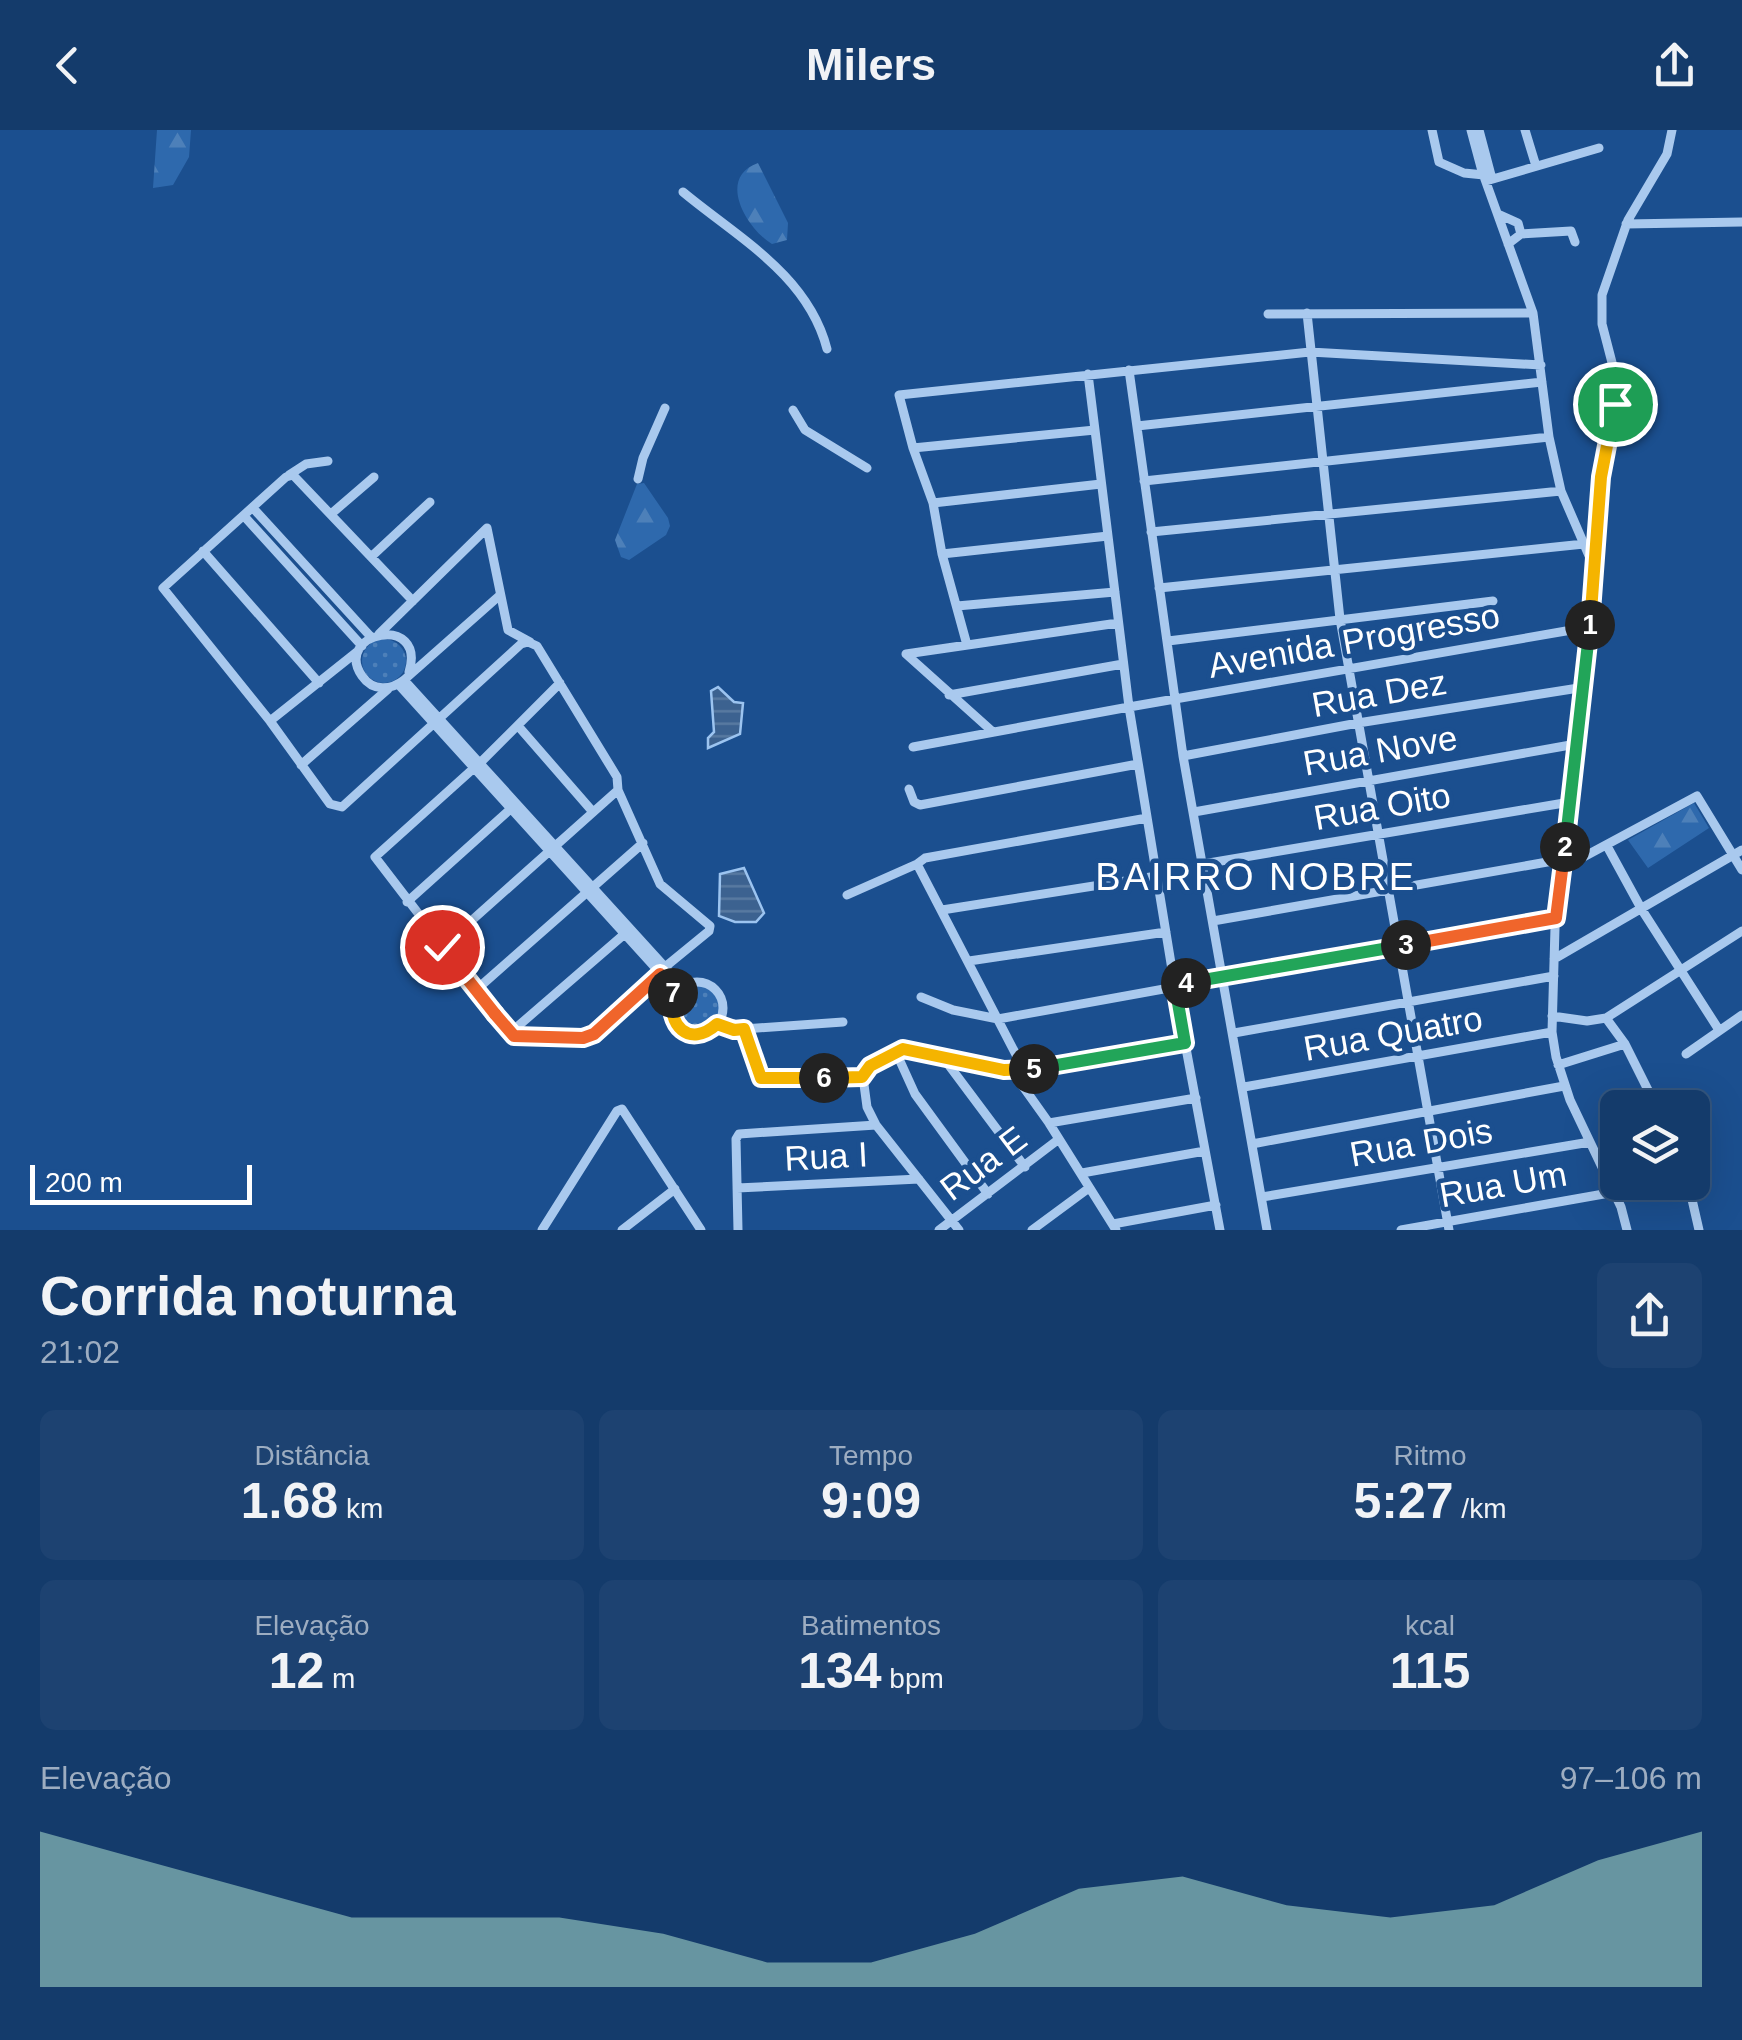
<!DOCTYPE html>
<html lang="pt">
<head>
<meta charset="utf-8">
<style>
  :root { --surface:#143b6b; --page:#1d4271; --text:#f1f3f6; --muted:#9dadc1; --line:#33557e; --accent:#8bbbb9 }
  body { margin:0; font-family:Arial,sans-serif; background:var(--page); color:var(--text); height:100vh; display:flex; flex-direction:column; font-size:38px; white-space:nowrap }
  * { box-sizing:border-box; margin:0 }
  p { font-size:32px; color:var(--muted) }
  .icon { flex:none; width:55px; height:55px; fill:none; stroke:currentColor; stroke-width:2; stroke-linecap:round; stroke-linejoin:round }
  .map { position:relative; height:1100px; overflow:hidden }
  .panel { display:flex; flex-direction:column; background:var(--surface); flex:1 }
  .panel>* { flex:none }
  .controls { position:absolute; left:1600px; top:960px; display:grid; gap:20px }
  .controls a { display:grid; place-items:center; width:110px; height:110px; border-radius:15px; background:var(--surface); box-shadow:0 10px 40px #0002,0 0 0 2px var(--line); font-size:50px }
  .scale { position:absolute; left:30px; bottom:25px; width:222px; box-sizing:border-box; padding-left:10px; border:5px solid #fff; border-top:0; font-size:28px; line-height:35px; white-space:nowrap; color:#fff; -webkit-text-stroke:8px #1b4f8f; paint-order:stroke }
  .pin { position:absolute; display:grid; place-items:center; width:85px; height:85px; color:#fff; margin:-42px; border:5px solid #fff; border-radius:50%; box-shadow:0 2px 10px #0007 }
  .km { position:absolute; width:50px; height:50px; margin:-25px; border-radius:50%; background:#222; color:#fff; font-size:28px; line-height:50px; text-align:center }
  .round { display:grid; place-items:center; flex:none; width:105px; height:105px; border-radius:15px; background:var(--page) }
  .headline { display:flex; align-items:center; justify-content:space-between; height:170px; padding:0 40px }
  h1 { font-size:55px; font-weight:700; line-height:75px }
  .metrics { display:grid; grid-template-columns:repeat(3,1fr); gap:15px; height:170px; padding:10px 40px }
  .metrics div { display:grid; align-content:center; border-radius:15px; background:var(--page); text-align:center }
  .metrics b { font-size:50px; font-weight:700 }
  .metrics small { font-size:28px; font-weight:400 }
  .metrics p { font-size:28px }
  .chart { height:280px; padding:20px 40px }
  .chart p { display:flex; justify-content:space-between }
  .chart svg { width:100%; height:180px; margin-top:10px; fill:var(--accent); opacity:.7 }
  header { display:flex; justify-content:space-between; align-items:center; height:130px; padding:0 40px; background:var(--surface); font-size:45px; font-weight:700 }
  .map>svg:first-child { display:block }
</style>
</head>
<body>
<header><svg class="icon" aria-label="back" viewBox="0 0 24 24"><path d="M15 5l-7 7 7 7"/></svg>Milers<svg class="icon" aria-label="share" viewBox="0 0 24 24"><path d="M12 15V3M7 8l5-5 5 5M5 13v7h14v-7"/></svg></header>
<div class="map">
<svg width="1742" height="1100" viewBox="0 0 1742 1100">
  <defs>
    <pattern id="grass-dots" width="8" height="8" patternUnits="userSpaceOnUse" patternTransform="scale(2.5)"><rect width="8" height="8" fill="#2e69ad"/><path d="M2 2h.1M6 6h.1" fill="none" stroke="#4d80b9" stroke-width="1.8" stroke-linecap="round"/></pattern>
    <pattern id="forest-firs" width="22" height="20" patternUnits="userSpaceOnUse" patternTransform="scale(2.5)"><rect width="22" height="20" fill="#2e69ad"/><path d="M5 1l3.5 6h-7zM16 11l3.5 6h-7z" fill="#4d80b9"/></pattern>
    <pattern id="water-rules" width="6" height="5" patternUnits="userSpaceOnUse" patternTransform="scale(2.5)"><rect width="6" height="5" fill="#3c6290"/><path d="M0 2.5h6" fill="none" stroke="#597aa1"/></pattern>
  </defs>
  <rect width="100%" height="100%" fill="#1b4f8f"/>
  <path fill="url(#grass-dots)" d="M362 531a22 22 0 1 1 44 0a22 22 0 1 1-44 0Z
    M674 878a23 23 0 1 1 46 0a23 23 0 1 1-46 0Z"/>
  <path fill="url(#forest-firs)" d="M157,0H191L189,27L173,55L153,58Z
    M758,33L788,93L787,110L772,114C747,99 716,48 758,33Z
    M644,353L668,388L670,396L666,405L629,430L621,427L615,410L637,354Z
    M1694,673L1709,698L1648,738L1628,710Z"/>
  <path fill="url(#water-rules)" stroke="#9cc4f0" stroke-width="2.5" d="M718,557L734,572L743,573L740,604L708,618V608L714,602L711,561Z
    M744,738L764,783L756,792H735L719,786L720,744Z"/>
  <g fill="none" stroke-linecap="round" stroke-linejoin="round">
    <path stroke="#a9c9ee" stroke-width="9" d="M1432,0L1439,32L1464,43L1484,45
      M1471,0L1482,41L1533,183L1549,307L1561,361L1593,435
      M1479,0L1492,49
      M1525,0L1536,36
      M1486,51L1599,18
      M683,62C737,107 808,145 827,219
      M1498,84L1518,93L1521,104
      M1626,94L1742,92
      M1508,114L1521,104L1571,101L1575,112
      M1307,183L1340,489L1449,1100
      M1268,184L1533,183
      M1129,240L1183,626L1267,1100
      M793,280L805,300L867,338
      M1137,296L1542,252
      M1095,300L1129,577L1589,497
      M913,318L1095,300L1088,244
      M289,345L306,334L328,331
      M638,349L643,328L665,278
      M1144,351L1549,307
      M933,373L1101,354
      M253,378L371,507
      M331,384L374,347
      M244,386L362,516
      M1151,402L1561,361
      M203,421L319,553
      M942,424L1108,406
      M371,427L430,372
      M1159,458L1584,414
      M413,471L293,345L286,347L163,458L270,591L330,674L342,677L521,514L528,512L537,516L617,647L618,660L660,754L710,796L709,801L665,837
      M957,476L1115,462
      M379,504L487,398L508,500L530,512
      M1168,511L1493,471
      M967,515L942,424L933,373L913,318L899,265L1310,222L1541,235
      M906,524L1118,493
      M906,524L993,602
      M409,542C427,483 332,502 362,546C373,562 391,560 404,550L499,466
      M404,550L665,837L676,848L687,853
      M398,554L661,844L673,865
      M949,565L1123,534
      M270,591L358,521
      M519,597L593,682
      M913,617L1129,577L1177,870L1220,1100
      M1183,626L1358,593L1585,557
      M480,633L560,553
      M301,635L388,559
      M474,638L375,727L510,903L525,909L589,907L661,844
      M909,659L914,672L920,675L1138,634
      M1194,682L1576,614
      M1607,716L1642,780L1719,900
      M1203,734L1570,672
      M1563,738L1697,666L1742,740
      M847,765L917,734
      M407,772L515,675
      M942,780L1157,746
      M1213,791L1564,729
      M442,817L618,660
      M1554,829L1742,720
      M969,831L1166,802
      M671 878a26 26 0 1 1 52 0a26 26 0 1 1-52 0Z
      M476,860L643,713
      M921,867L953,880L998,889L1556,788
      M1552,886L1587,891L1606,888L1742,801
      M1606,888L1625,914L1657,978
      M717,894L734,900L744,899L761,948L863,947
      M744,899L843,892
      M510,903L628,801
      M1234,903L1554,846
      M895,920L915,964L988,1064
      M1686,924L1742,885
      M945,930L1025,1037
      M1558,935L1625,914
      M1024,940L917,734L925,728L1147,688
      M1012,941L1049,993L1116,1100
      M1244,957L1552,902
      M1049,993L1196,968
      M1252,1014L1564,956
      M1082,1043L1205,1021
      M1688,1052L1699,1100
      M737,1058L919,1049
      M1262,1067L1590,1012
      M1113,1094L1216,1075
      M542,1100L617,981L622,979L701,1100
      M622,1100L675,1059
      M738,1100L736,1009L739,1004L876,995
      M939,1100L1059,1009
      M959,1100L876,995L867,977L863,947L869,936L895,920L920,922L945,930L1012,941L1185,913
      M1032,1100L1089,1058
      M1401,1100L1615,1062
      M1627,1100L1621,1077L1570,970L1556,927L1552,902L1555,798L1585,557L1601,347L1615,273L1616,248L1602,194V165L1628,90L1667,24L1672,0"/>
  </g>
  <g fill="none" stroke-linecap="round" stroke-linejoin="round">
    <g stroke="#fff" stroke-width="20">
      <path id="split-1" d="M1590,495L1601,347L1615,274"/>
    </g>
    <g stroke="#fff" stroke-width="20">
      <path id="split-2" d="M1565,717L1590,495"/>
    </g>
    <g stroke="#fff" stroke-width="20">
      <path id="split-3" d="M1406,815L1556,788L1565,717"/>
    </g>
    <g stroke="#fff" stroke-width="20">
      <path id="split-4" d="M1186,853L1406,815"/>
    </g>
    <g stroke="#fff" stroke-width="20">
      <path id="split-5" d="M1034,939L1185,913L1175,856L1186,853"/>
    </g>
    <g stroke="#fff" stroke-width="20">
      <path id="split-6" d="M824,948L862,947L870,936L903,919L1004,940L1034,939"/>
    </g>
    <g stroke="#fff" stroke-width="20">
      <path id="split-7" d="M673,863C666,895 689,919 717,894L734,900L744,899L761,948H824"/>
    </g>
    <g stroke="#fff" stroke-width="20">
      <path id="split-8" d="M495,884L514,906L583,908L594,904L660,844L673,863"/>
    </g>
    <g stroke="#fff" stroke-width="20">
      <path id="split-9" d="M442,817L495,884"/>
    </g>
    <use href="#split-1" stroke="#f5b400" stroke-width="12"/>
    <use href="#split-2" stroke="#22a559" stroke-width="12"/>
    <use href="#split-3" stroke="#f0652b" stroke-width="12"/>
    <use href="#split-4" stroke="#22a559" stroke-width="12"/>
    <use href="#split-5" stroke="#22a559" stroke-width="12"/>
    <use href="#split-6" stroke="#f5b400" stroke-width="12"/>
    <use href="#split-7" stroke="#f5b400" stroke-width="12"/>
    <use href="#split-8" stroke="#f0652b" stroke-width="12"/>
    <use href="#split-9" stroke="#f0652b" stroke-width="12"/>
  </g>
  <g text-anchor="middle" dominant-baseline="central" stroke-width="9" stroke-linejoin="round" paint-order="stroke">
    <g font-size="35" fill="#fff" stroke="#1b4f8f">
      <text transform="translate(1354 510) rotate(-10)">Avenida Progresso</text>
      <text transform="translate(1379 563) rotate(-10)">Rua Dez</text>
      <text transform="translate(1380 620) rotate(-10)">Rua Nove</text>
      <text transform="translate(1382 676) rotate(-10)">Rua Oito</text>
      <text transform="translate(1393 903) rotate(-10)">Rua Quatro</text>
      <text transform="translate(1421 1012) rotate(-10)">Rua Dois</text>
      <text transform="translate(826 1026) rotate(-3)">Rua I</text>
      <text transform="translate(983 1033) rotate(-37)">Rua E</text>
      <text transform="translate(1503 1054) rotate(-10)">Rua Um</text>
    </g>
    <g font-size="38" letter-spacing="2.5" fill="#fff" stroke="#1b4f8f">
      <text x="1256" y="747">BAIRRO NOBRE</text>
    </g>
  </g>
</svg>
<div class="controls">
<a><svg class="icon" aria-label="layers" viewBox="0 0 24 24"><path d="M12 4l9 5-9 5-9-5zM3 14l9 5 9-5"/></svg></a>
</div>
<div class="scale">200 m</div>
<div class="pin" style="left:1615px;top:274px;background:#1e9e55"><svg class="icon" aria-label="arrive" viewBox="0 0 24 24"><path d="M6 21V4h12l-3 4 3 4H6"/></svg></div>
<div class="pin" style="left:442px;top:817px;background:#d93025"><svg class="icon" aria-label="check" viewBox="0 0 24 24"><path d="M5 12l5 5 9-10"/></svg></div>
<b class="km" style="left:1590px;top:495px">1</b>
<b class="km" style="left:1565px;top:717px">2</b>
<b class="km" style="left:1406px;top:815px">3</b>
<b class="km" style="left:1186px;top:853px">4</b>
<b class="km" style="left:1034px;top:939px">5</b>
<b class="km" style="left:824px;top:948px">6</b>
<b class="km" style="left:673px;top:863px">7</b>
</div>
<section class="panel">
<div class="headline"><div><h1>Corrida noturna</h1><p>21:02</p></div><a class="round"><svg class="icon" aria-label="share" viewBox="0 0 24 24"><path d="M12 15V3M7 8l5-5 5 5M5 13v7h14v-7"/></svg></a></div>
<div class="metrics">
<div><p>Distância</p><b>1.68<small> km</small></b></div>
<div><p>Tempo</p><b>9:09</b></div>
<div><p>Ritmo</p><b>5:27<small> /km</small></b></div>
</div>
<div class="metrics">
<div><p>Elevação</p><b>12<small> m</small></b></div>
<div><p>Batimentos</p><b>134<small> bpm</small></b></div>
<div><p>kcal</p><b>115</b></div>
</div>
<div class="chart"><p><span>Elevação</span>97–106 m</p>
<svg viewBox="0 0 160 44" preserveAspectRatio="none"><path d="M0 44V6L10 13L20 20L30 27L40 27L50 27L60 31L70 38L80 38L90 31L100 20L110 17L120 24L130 27L140 24L150 13L160 6V44z"/></svg>
</div>
</section>
</body>
</html>
